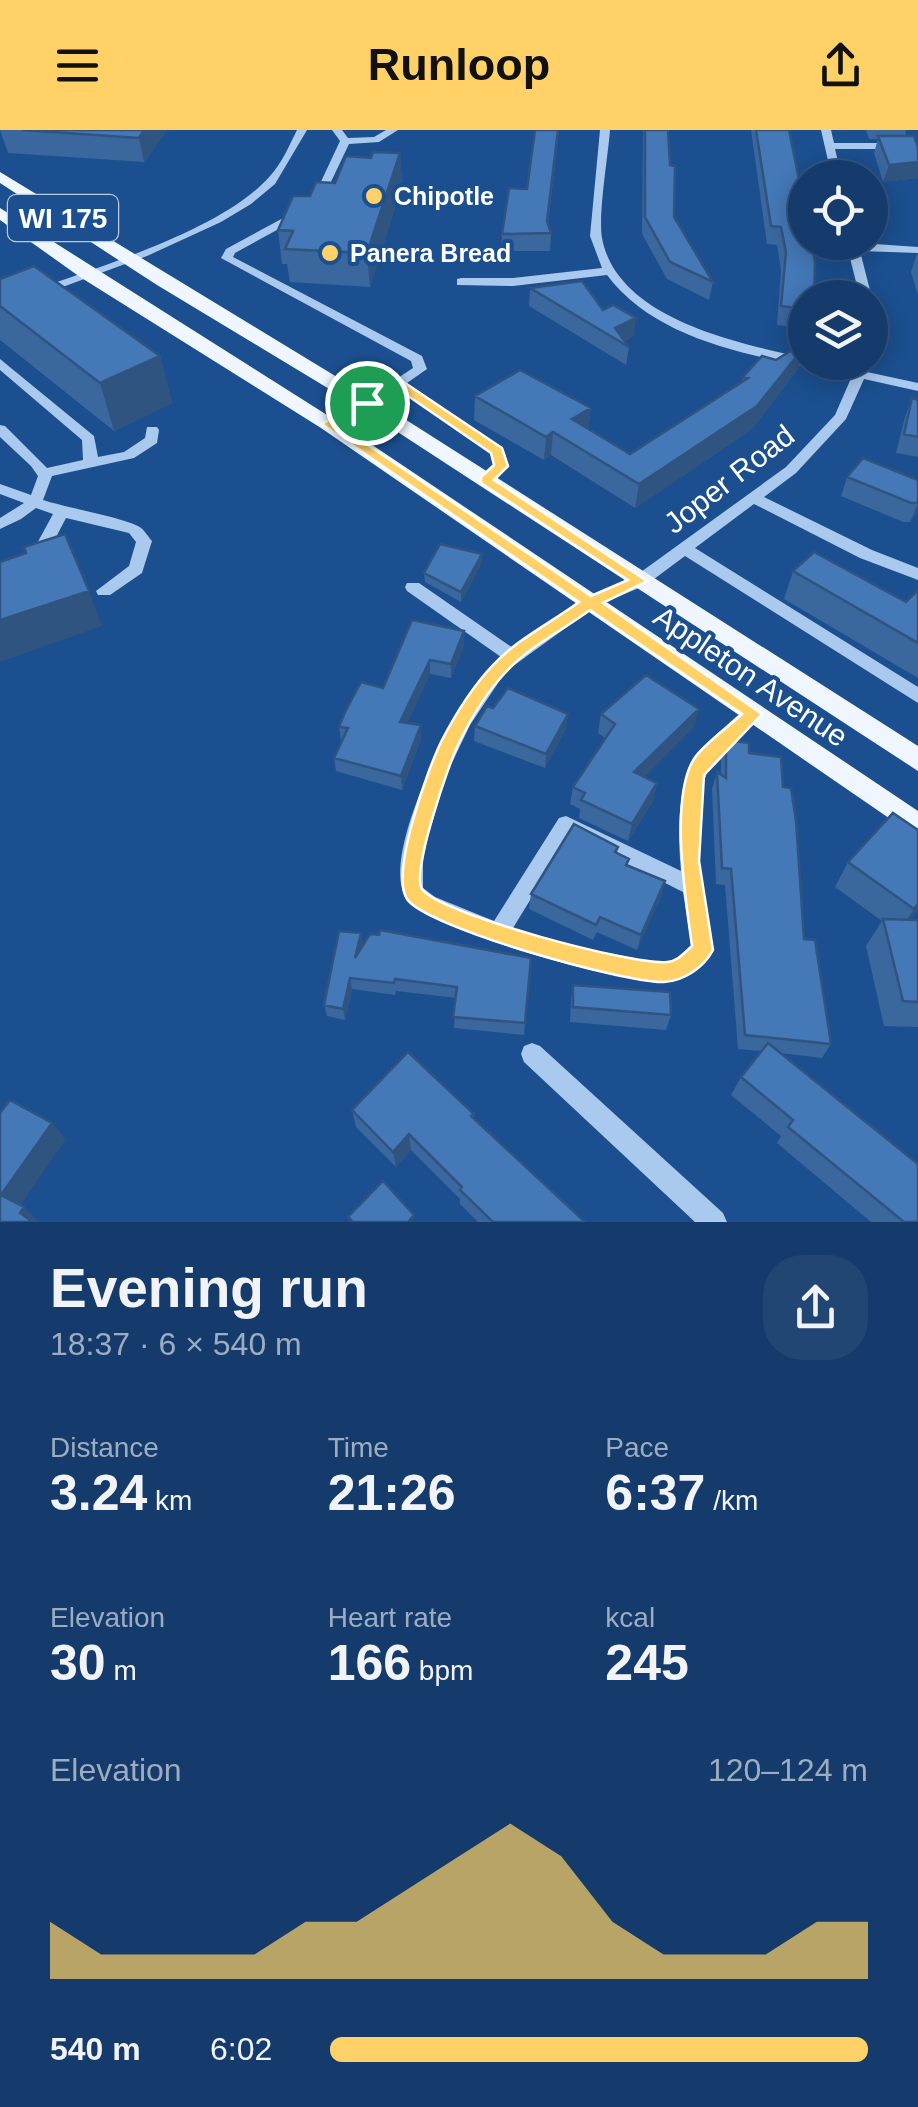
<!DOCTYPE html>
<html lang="en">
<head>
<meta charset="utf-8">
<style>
  :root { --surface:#143b6b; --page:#214673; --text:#f1f3f6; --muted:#9dadc1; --line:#33557e; --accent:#ffd166 }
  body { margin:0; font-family:Arial,sans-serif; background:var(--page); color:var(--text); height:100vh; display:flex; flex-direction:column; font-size:38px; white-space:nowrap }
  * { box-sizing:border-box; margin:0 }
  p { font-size:32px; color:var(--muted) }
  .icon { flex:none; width:55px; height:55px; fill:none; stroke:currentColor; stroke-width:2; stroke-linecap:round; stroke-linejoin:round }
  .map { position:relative; height:1092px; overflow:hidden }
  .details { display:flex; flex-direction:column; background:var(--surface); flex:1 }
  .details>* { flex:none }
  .tools { position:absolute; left:788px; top:30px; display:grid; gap:20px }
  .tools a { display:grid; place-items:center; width:100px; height:100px; border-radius:50%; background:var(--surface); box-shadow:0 5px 25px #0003,0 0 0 2px var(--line); font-size:50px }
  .pin { position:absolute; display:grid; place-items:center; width:85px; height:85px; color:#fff; margin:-42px; border:5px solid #fff; border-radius:50%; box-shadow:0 2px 10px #0007 }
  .round { display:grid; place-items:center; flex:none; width:105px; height:105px; border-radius:40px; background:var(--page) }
  .summary { display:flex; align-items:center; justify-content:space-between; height:170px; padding:0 50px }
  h1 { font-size:55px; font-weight:700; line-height:75px }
  .stats { display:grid; grid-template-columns:repeat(3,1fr); gap:15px; height:170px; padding:10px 50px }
  .stats div { display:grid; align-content:center }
  .stats b { font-size:50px; font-weight:700 }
  .stats small { font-size:28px; font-weight:400 }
  .stats p { font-size:28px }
  .chart { height:280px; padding:20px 50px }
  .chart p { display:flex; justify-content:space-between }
  .chart svg { width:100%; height:180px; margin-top:10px; fill:var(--accent); opacity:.7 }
  ul { padding:0 50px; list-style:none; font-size:32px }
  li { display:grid; grid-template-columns:160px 120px 1fr; align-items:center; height:75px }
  li i { height:25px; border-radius:12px; background:var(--accent) }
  header { display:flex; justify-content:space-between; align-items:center; height:130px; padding:0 50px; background:var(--accent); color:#111; font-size:45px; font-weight:700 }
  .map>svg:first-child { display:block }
</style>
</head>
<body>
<header><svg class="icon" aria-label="menu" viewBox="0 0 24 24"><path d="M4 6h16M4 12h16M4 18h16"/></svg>Runloop<svg class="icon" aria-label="share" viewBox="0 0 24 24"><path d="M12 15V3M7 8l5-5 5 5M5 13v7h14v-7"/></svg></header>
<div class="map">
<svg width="918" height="1092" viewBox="0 0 918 1092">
  <rect width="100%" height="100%" fill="#1b4f8f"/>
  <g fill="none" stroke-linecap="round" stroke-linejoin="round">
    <path fill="#a9c9ee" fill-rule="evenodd" d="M297,0H307L275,54L251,74L221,92L147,126L0,180V172C74,144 219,105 270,46C282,33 289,16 297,0Z
      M332,0H342L348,8L374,7L386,0H398L379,12L349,14L319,77L235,123L233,127L422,226L427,239L407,253L504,321L509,337L491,353H481L479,350L494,336L491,323L398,259L372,276H362L360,273L413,238L411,231L221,128L226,119L311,73L340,11Z
      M600,0H610C608,27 598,85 602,108C617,189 738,213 805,228V232H826L855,239L858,232H870V230L872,232L867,242L918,253V261L864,249L846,289L796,343L764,367L872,420L918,438V450L860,428L754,374L695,418L918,557V573L685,426L646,455L596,476L509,539L502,547L470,595L448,641L427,710L423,732V758L435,767L494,791L559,688L566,686L681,741C676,683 677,636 726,596C736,587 745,576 759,579L762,584L759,589C742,603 720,617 710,637C685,683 703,771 714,820C705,838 686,851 665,852C624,854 427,800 406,768C377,724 464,558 501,527L407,461L405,457L407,453H419L513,518L584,468L634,447L786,337L835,285L852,246C770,228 661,217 607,145L513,156L457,155V149L461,148H513L602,138L590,106ZM570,705L683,762L692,818C686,824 680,829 672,831C642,838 546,808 513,798Z
      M821,0H831L834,13H918V19H835L842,48H832Z
      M846,112L918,117V123L860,121L872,168L870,171V168H860Z
      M0,229L94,306L98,327L124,322L145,308L147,297H157L159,300L157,313L134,328L52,346L43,370C63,377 131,389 141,398C144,400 150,409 152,411L142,443L110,465H98L96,461L129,436L136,412L129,403L66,388L42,434L36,435L28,430L53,384L36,378L21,389L0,399V388L24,373L0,364V354L31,365L38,346L31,336L0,307V295L5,296L47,338L83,330L82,310L0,240Z
      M532,913L540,916L723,1083L727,1092H695L524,932L521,924L524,916Z"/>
    <path fill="#f0f6ff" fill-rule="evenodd" d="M0,42L378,272L918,616V641L364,280L157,155L0,53Z
      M0,78L335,290L918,681V708L321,298L80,147L0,90Z"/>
  </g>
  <path fill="#3a679d" d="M0,0H167L144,32L8,23Z
    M535,0H559L548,94L551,103L550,121H501L502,104L527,59Z
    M643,0H668L674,87L713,152L709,170L667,149L642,104Z
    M751,0H789L805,168V198L777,195L781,140L777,115L767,114Z
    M866,0H906L905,6L918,48L883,52L874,23L878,9H869Z
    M400,23L402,55L370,157L290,152L287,134H282L278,100L310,66L335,53L371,28Z
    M917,124L918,125V165L911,142Z
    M0,149L160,226L172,273L114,301L0,210Z
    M530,158L636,188L633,206L624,211L629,217L626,235L529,176Z
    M798,239L751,300L635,378L551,325L544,330L474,290L475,266L591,278L588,299L630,324L742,252L743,247Z
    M912,268L918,270V327L896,323L905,287Z
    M847,347L918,350V381L910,392H903L841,366Z
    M482,424L481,434L461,472L425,452L424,443Z
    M793,441L906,472L918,460V548L784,469Z
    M464,501V515L451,548L430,544L407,593L421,609L402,660L336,641L334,628L341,611L339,597L383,558Z
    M493,578L568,584L566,598L545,638L474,611L475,596Z
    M601,584L694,597L644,647L657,653L653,671L628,711L579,688L580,679L570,674L573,657L605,608L598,603Z
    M726,610L749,623L783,657L804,809L831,914L822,928L780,923L918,1092H871L777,1013L781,1006L731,965L741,947L761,921L738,919L725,755L716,754L712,659L717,642L721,644V627Z
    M918,700V780L909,790H918V897L884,896L866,816L882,791L835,757L848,732Z
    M618,717L617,723L627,735L665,751L661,766L637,820L597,802L593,810L529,779L531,764Z
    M361,803L363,815L531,828L524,905L454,898L456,868L396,861L395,865L352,859L345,890L327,886L324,875Z
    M573,855L671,885L666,900L570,892L571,870Z
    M352,980L474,984L473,989L585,1092H478L460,1074V1069L411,1020L396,1037L356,997Z"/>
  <path fill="#305480" d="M144,0H167L144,32L139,8Z
    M400,23L402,55L370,157L367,123Z
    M918,32V48L883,52L889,35Z
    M636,188L633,206L621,212L615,198Z
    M805,216L798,239L751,300L635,378L639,354Z
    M160,226L172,273L114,301L100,253Z
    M591,278L588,301L572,289Z
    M553,302L551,325L544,330L546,307Z
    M918,373V381L910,392Z
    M482,424L481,434L461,472V462Z
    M89,461L102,496L0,532V490Z
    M464,501V515L451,548V534Z
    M430,530V544L401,606L400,592Z
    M699,579L694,597L631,660L634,642Z
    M568,584L566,598L545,638L546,624Z
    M421,595V609L402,660L401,646Z
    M657,653L653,671L628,711L632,694Z
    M665,751L661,766L637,820L641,805Z
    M918,774V780L898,803L914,779Z
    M361,803L363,815L355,828Z
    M350,848L352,859L345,890L343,879Z
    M52,993L66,1009L17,1080L1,1065Z
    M409,1004L411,1020L396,1037L393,1022Z
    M24,1077L40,1092H31L20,1083Z"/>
  <path fill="#4478b7" stroke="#305480" stroke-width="2.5" d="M22,0H144L139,8Z
    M535,0H558L547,91L551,103L502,104L509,58L527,59Z
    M645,0H668L670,35L675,36L674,87L713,152L670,132L645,87Z
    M756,0H789L805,79V112H812L815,133L814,168H805V179L781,176L786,122L781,97L771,96Z
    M878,6H914L918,17V32L889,35Z
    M373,22L400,23L367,123L285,119L293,101L278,100L293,66H310L316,52L335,53L346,26L371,28Z
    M34,136L160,226L100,253L0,176V149Z
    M582,151L603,180L613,175L636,188L615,198L629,217L530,158Z
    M800,215L805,216L757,276L639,354L553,302L546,307L475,266L520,240L591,278L572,289L630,324L748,248L743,247L762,226L776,230Z
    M912,268L918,270V307L904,304Z
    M863,328L918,350V373H911L847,347Z
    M65,404L89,461L0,490V432L26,423L24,417Z
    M440,414L482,424L461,462L424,443Z
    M814,422L906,472L918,460V513L793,441Z
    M412,490L464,501L451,534L430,530L400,592L421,595L401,646L334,628L348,598L339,597L345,582L361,552L383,558Z
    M646,545L699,579L634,642L657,653L632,694L581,670L585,663L573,657L615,594L601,584Z
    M508,558L568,584L546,624L475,596L487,576L493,578Z
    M726,610L749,613V623L781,627L783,657L791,658L796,691L804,809L815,810L831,914L745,905L731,739L722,738L717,642L726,648Z
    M893,683L918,700V774L914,779L848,732Z
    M574,694L618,717L615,722L629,729L626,735L665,751L641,805L600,787L596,795L531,764Z
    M883,789L918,790V872L903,871Z
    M380,800L531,828L525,893L453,887L457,857L395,849L394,853L350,848L343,879L324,875L339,801L361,803L355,828L370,804L379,805Z
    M573,855L670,862L671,885L573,877Z
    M768,913L918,1034V1092H904L788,997L793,990L741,947Z
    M408,922L474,984L471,986L585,1092H493L460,1060L462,1057L409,1004L393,1022L352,980Z
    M10,970L52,993L1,1065L24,1077L20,1083L33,1092H0V983Z
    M383,1051L414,1085L408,1092H353L348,1087Z"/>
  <path fill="#ffd166" stroke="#fff" stroke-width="2.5" fill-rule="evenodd" d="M394,251H402L502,318L508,336L494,350L647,451L603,473L762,584L704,645L699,731L713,820C704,837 684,851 664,852C627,854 425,797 407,769C390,743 428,638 442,610C455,585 474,555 493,535C516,510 552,492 579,472L322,294ZM398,259L491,323L494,335L481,347V353L628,450L591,466L337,294ZM590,480L742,584C727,598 708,611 696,626C668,663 686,772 692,816C684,823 678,831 667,832C635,836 439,784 422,759C411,743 449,632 459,613C470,590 487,562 505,543C527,518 563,500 590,480Z"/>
  <g fill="#ffd166" stroke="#1b4f8f" stroke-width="4">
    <circle cx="374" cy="66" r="10"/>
    <circle cx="330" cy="123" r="10"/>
  </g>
  <g text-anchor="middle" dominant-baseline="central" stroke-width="8" stroke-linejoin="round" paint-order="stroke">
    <g font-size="25" font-weight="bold" fill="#fff" stroke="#1b4f8f" text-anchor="start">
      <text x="394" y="66">Chipotle</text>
      <text x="350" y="123">Panera Bread</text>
    </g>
    <rect fill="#1b4f8f" stroke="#bbcadd" stroke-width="2.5" x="8" y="65" width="110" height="46" rx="8"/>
    <g font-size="28" font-weight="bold" fill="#fff">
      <text x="63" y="88">WI 175</text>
    </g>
    <g font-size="30" fill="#fff" stroke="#1b4f8f">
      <text transform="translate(729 349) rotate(-38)">Joper Road</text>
      <text transform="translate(751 546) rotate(34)">Appleton Avenue</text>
    </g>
  </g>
</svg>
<div class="tools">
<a><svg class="icon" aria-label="locate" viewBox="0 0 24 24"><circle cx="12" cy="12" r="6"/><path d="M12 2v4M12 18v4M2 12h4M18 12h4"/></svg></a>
<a><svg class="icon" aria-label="layers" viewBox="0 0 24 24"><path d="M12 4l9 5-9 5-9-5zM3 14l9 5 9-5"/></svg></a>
</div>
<div class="pin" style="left:367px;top:273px;background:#1e9e55"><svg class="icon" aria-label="arrive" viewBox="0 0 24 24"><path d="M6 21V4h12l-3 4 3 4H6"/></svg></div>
</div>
<section class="details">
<div class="summary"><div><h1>Evening run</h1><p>18:37 · 6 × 540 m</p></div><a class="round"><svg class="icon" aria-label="share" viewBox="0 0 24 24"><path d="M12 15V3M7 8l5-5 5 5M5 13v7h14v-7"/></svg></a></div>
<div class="stats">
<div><p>Distance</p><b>3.24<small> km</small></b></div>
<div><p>Time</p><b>21:26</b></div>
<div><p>Pace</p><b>6:37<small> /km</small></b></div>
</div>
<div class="stats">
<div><p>Elevation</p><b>30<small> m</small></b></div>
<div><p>Heart rate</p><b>166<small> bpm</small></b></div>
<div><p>kcal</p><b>245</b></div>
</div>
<div class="chart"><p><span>Elevation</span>120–124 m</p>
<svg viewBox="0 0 160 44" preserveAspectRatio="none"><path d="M0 44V30L10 38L20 38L30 38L40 38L50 30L60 30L70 22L80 14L90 6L100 14L110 30L120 38L130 38L140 38L150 30L160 30V44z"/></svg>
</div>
<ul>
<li><b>540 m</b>6:02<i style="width:100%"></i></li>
</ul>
</section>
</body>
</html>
